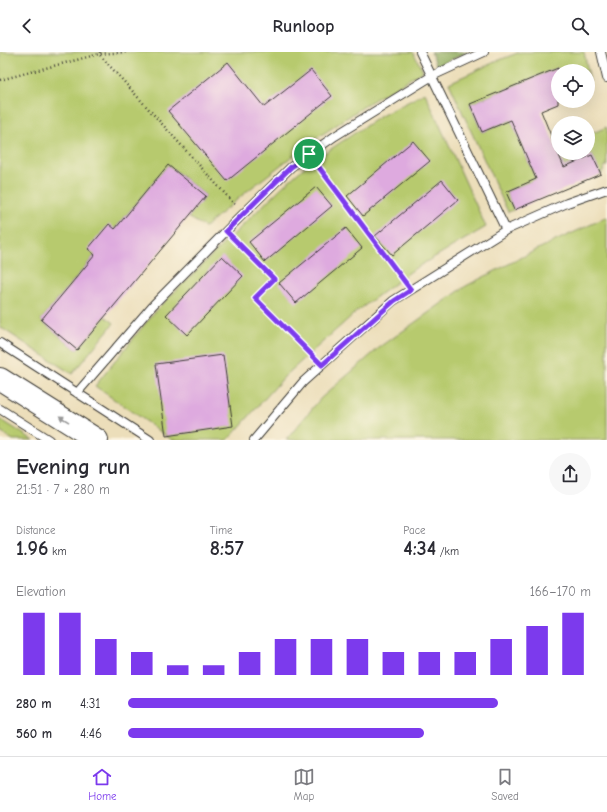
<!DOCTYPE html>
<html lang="en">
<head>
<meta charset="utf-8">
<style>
  :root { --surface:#fff; --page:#f7f7f7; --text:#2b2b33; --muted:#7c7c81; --line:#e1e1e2; --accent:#7c3aed }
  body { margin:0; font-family:"Comic Neue",sans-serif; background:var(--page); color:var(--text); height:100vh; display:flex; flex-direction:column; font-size:15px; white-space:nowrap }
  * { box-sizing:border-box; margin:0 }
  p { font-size:13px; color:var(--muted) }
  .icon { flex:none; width:22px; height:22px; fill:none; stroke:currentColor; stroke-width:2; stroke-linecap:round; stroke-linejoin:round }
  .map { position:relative; height:388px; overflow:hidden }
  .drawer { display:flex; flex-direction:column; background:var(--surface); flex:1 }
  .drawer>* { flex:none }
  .buttons { position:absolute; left:551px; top:12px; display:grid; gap:8px }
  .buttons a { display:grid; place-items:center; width:44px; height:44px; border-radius:50%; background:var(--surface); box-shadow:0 4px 16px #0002; font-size:20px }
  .pin { position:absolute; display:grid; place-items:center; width:34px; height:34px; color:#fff; margin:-17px; border:2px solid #fff; border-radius:50%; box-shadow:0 1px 4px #0007 }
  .round { display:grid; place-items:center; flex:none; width:42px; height:42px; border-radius:21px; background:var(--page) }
  .overview { display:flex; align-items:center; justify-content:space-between; height:68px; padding:0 16px }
  h1 { font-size:22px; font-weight:700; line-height:30px }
  .stats { display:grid; grid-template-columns:repeat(3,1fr); gap:6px; height:68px; padding:4px 16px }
  .stats div { display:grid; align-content:center }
  .stats b { font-size:20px; font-weight:700 }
  .stats small { font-size:11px; font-weight:400 }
  .stats p { font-size:11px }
  .chart { height:112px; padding:8px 16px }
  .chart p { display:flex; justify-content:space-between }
  .chart svg { width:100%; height:72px; margin-top:4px; stroke:var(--accent); stroke-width:6 }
  ul { padding:0 16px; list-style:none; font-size:13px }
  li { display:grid; grid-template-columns:64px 48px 1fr; align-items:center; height:30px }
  li i { height:10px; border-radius:5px; background:var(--accent) }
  header { display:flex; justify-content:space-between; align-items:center; height:52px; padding:0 16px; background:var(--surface); font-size:18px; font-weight:700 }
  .menu { display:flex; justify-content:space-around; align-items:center; height:56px; border-top:1px solid var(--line); background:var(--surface); font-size:11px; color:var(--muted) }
  .menu a { display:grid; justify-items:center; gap:2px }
  .menu .on { color:var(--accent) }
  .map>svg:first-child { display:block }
</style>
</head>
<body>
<header><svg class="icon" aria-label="back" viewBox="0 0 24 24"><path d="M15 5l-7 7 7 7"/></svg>Runloop<svg class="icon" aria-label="search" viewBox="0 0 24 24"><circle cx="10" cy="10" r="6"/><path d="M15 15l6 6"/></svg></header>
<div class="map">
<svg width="607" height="388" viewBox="0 0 607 388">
  <rect width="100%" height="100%" fill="#fcf5e5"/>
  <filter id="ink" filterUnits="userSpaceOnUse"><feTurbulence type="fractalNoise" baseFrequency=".025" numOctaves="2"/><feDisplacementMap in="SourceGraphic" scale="8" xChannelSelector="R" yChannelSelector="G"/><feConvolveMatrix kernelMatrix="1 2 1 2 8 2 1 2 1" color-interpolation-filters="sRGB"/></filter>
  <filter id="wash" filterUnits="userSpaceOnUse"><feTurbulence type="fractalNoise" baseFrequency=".012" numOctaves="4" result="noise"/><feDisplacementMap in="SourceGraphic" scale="16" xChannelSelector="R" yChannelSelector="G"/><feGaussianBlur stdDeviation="0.9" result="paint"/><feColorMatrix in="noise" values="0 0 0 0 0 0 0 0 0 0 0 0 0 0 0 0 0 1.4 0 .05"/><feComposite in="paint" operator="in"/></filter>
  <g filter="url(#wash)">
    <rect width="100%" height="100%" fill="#ecdeba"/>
    <path fill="#b7ca6e" stroke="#6a7345" d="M0,0H413L423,19L372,49L308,92L246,140L205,175L188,165L206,144L168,113L115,177L95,203L41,268L77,298L105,264L114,271L72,322L0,275Z
      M520,0H584L590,29L588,30V19H560L559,16L470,52L482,80L511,68L536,127L506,140L514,158L508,160L449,31L497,9Z
      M425,41L486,175L414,217L356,260L285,324L228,388H172L95,334L157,257L283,134L308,112L379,65Z
      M607,75V114H605L601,123L592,103L564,115L559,101H588V83Z
      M607,165V388H286L321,346L379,296L466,234L540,196Z
      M0,367L33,388H13L0,380Z"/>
    <path fill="#91ae61" stroke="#56653e" d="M431,0H468L437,14Z"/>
    <g id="blocks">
      <path fill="#deaadf" d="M228,10L264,55L311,18L332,44L227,129L168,59Z
        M558,16V52L541,59L558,101L564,115L592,103L601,122L514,158L506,140L536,127L511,68L482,80L470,52Z
        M413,89L430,109L363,164L347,144Z
        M168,113L206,144L77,298L41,268L95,203L88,197L109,172L115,177Z
        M442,128L458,148L392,203L375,184Z
        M316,135L332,154L265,210L249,190Z
        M346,176L362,196L296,251L279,231Z
        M222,204L243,224L187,283L166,263Z
        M223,303L233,374L166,384L156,312Z"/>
    </g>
  </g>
  <g filter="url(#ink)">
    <use href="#blocks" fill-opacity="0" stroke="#3b3934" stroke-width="1"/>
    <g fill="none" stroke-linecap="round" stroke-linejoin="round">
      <g stroke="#3b3934" stroke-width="10">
        <path id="service" d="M420,0L506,178
          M601,0L607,26
          M0,291L150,388
          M77,341L153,253L239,166L291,115L335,84L432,24L484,0
          M0,357L49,388
          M254,388L303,330L393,249L506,178L567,151L607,137"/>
      </g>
      <g stroke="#3b3934" stroke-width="24">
        <path id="trunk" d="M0,327L97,388"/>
      </g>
      <path stroke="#3b3934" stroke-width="2.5" stroke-dasharray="1 3" stroke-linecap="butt" d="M100,0L99,2L127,0
        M0,28L99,2L236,154
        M315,110L405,230
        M234,186L274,227L255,246L315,306"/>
      <use href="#service" stroke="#fff" stroke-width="8"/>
      <use href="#trunk" stroke="#fff" stroke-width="22"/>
    </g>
    <defs><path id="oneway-solid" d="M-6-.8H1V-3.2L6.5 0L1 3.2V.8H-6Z"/></defs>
    <use fill="#999" href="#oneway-solid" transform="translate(64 367) rotate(-148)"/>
  </g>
  <g fill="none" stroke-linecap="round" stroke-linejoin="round" filter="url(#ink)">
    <g stroke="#fff" stroke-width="8">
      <path id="route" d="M309,102L411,238L394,249L322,313L255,246L274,227L226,179L291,115Z"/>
    </g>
    <use href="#route" stroke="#7c3aed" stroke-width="5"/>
  </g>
</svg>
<div class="buttons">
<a><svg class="icon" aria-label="locate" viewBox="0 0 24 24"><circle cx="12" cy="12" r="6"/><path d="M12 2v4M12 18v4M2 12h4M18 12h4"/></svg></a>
<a><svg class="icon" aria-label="layers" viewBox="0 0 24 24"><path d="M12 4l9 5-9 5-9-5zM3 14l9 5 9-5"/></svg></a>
</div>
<div class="pin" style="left:309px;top:102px;background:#1e9e55"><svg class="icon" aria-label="arrive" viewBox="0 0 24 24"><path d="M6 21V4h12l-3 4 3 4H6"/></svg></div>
</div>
<section class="drawer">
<div class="overview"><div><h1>Evening run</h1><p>21:51 · 7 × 280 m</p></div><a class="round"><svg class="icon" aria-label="share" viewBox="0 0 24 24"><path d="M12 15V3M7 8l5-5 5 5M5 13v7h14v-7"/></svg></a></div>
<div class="stats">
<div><p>Distance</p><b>1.96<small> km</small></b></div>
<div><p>Time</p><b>8:57</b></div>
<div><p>Pace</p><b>4:34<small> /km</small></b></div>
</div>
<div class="chart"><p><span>Elevation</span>166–170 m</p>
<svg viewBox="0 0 160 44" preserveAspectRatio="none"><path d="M5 44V6M15 44V6M25 44V22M35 44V30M45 44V38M55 44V38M65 44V30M75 44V22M85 44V22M95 44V22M105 44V30M115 44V30M125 44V30M135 44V22M145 44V14M155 44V6"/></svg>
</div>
<ul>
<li><b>280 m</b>4:31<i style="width:80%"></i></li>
<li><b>560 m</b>4:46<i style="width:64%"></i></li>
</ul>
</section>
<nav class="menu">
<a class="on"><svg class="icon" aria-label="home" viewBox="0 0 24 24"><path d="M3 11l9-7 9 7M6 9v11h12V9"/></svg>Home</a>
<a><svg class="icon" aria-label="map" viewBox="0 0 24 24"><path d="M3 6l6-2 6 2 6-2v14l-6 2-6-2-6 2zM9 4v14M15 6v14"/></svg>Map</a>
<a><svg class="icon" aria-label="saved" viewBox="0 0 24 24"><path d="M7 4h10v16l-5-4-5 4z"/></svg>Saved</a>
</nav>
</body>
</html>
